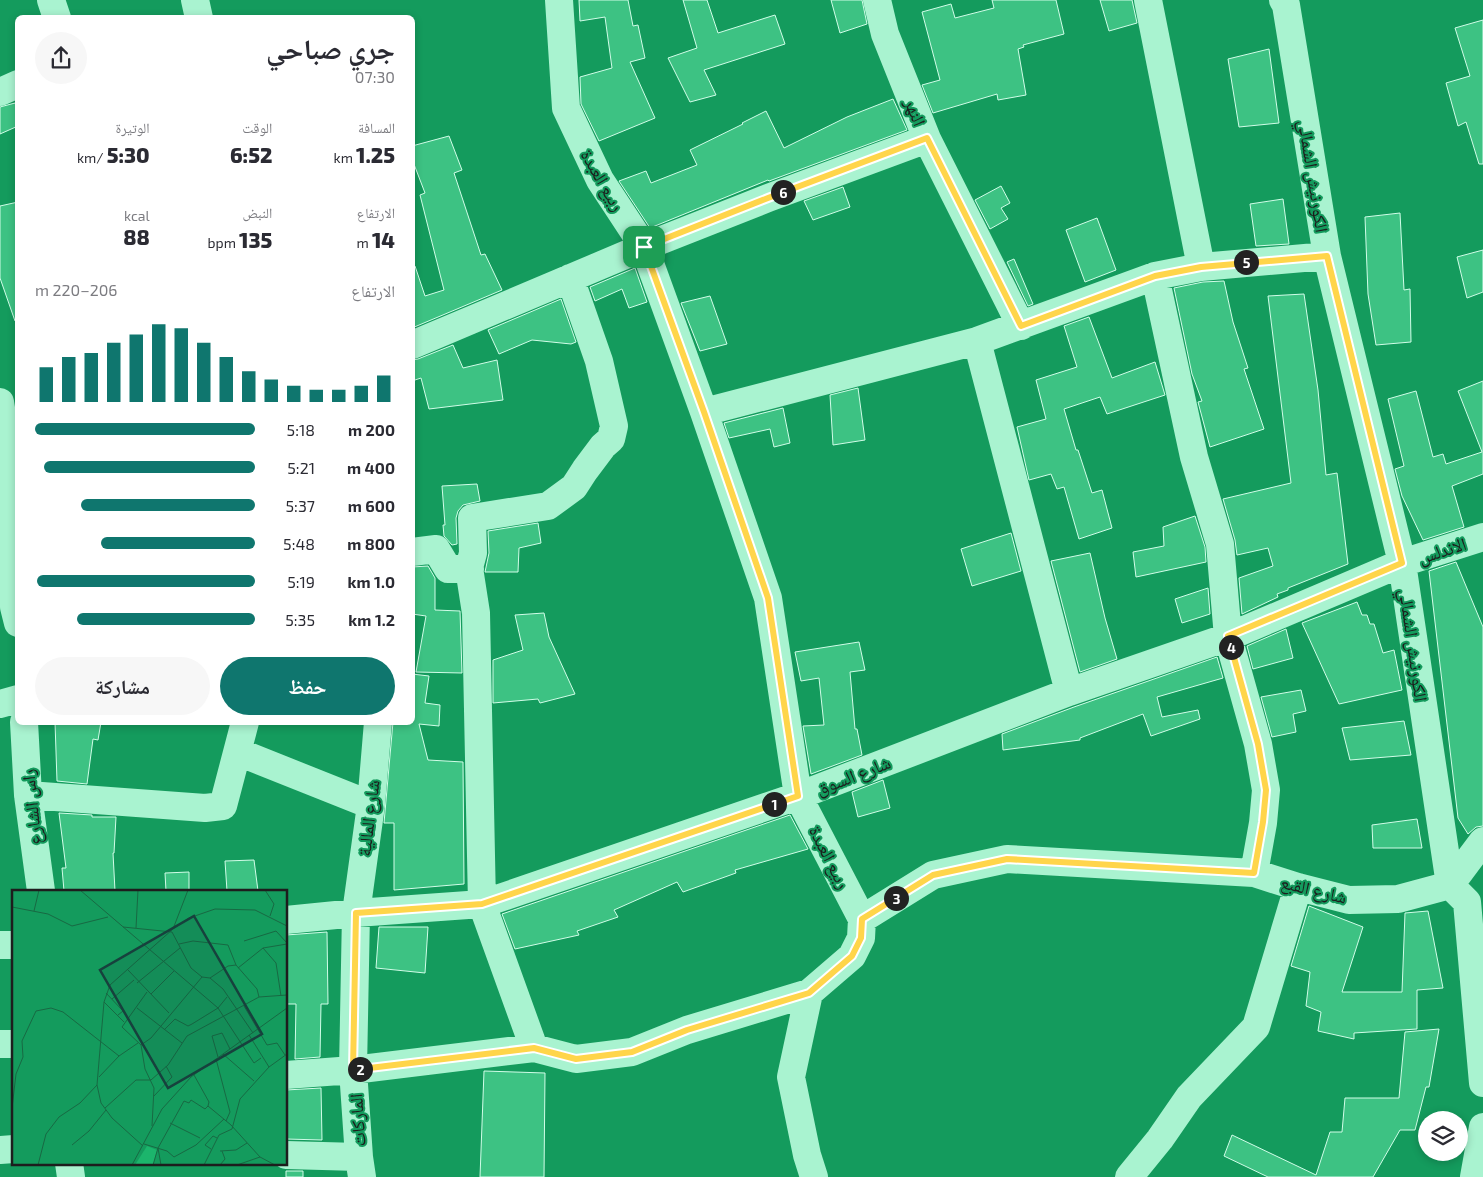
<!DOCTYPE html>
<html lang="ar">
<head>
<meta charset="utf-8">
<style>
  :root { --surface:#fff; --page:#f7f7f7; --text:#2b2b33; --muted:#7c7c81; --accent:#0f766e }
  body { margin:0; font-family:"Exo 2","Noto Naskh Arabic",sans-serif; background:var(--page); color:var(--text); direction:rtl; height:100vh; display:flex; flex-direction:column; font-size:19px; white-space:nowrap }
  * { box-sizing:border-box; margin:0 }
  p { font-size:16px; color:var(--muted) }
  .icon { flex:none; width:28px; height:28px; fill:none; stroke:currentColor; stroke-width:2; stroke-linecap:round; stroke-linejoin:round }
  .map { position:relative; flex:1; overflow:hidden; direction:ltr }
  .sheet { position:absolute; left:15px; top:15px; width:400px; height:710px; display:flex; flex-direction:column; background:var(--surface); border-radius:8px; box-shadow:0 2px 8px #0003; direction:rtl }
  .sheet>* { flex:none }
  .fabs { position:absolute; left:1418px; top:1111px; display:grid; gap:10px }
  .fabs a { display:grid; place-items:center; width:50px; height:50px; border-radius:50%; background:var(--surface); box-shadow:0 2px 8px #0003; font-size:25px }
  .pin { position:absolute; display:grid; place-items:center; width:42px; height:42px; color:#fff; margin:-21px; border-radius:10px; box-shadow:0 2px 8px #0006 }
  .km { position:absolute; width:25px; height:25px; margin:-12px; border-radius:50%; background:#222; color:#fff; font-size:14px; line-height:25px; text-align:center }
  .round { display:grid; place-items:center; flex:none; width:52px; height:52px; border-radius:26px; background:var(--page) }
  .head { display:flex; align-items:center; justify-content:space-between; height:85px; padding:0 20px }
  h1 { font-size:28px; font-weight:800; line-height:38px }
  .figures { display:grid; grid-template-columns:repeat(3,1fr); gap:8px; height:85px; padding:5px 20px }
  .figures div { display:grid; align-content:center }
  .figures b { font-size:21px; font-weight:800 }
  .figures small { font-size:14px; font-weight:400 }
  .figures p { font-size:14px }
  .chart { height:140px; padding:10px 20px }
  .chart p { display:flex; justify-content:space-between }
  .chart svg { width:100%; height:90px; margin-top:5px; stroke:var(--accent); stroke-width:6 }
  .primary-button { display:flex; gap:10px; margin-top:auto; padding:10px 20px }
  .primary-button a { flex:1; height:58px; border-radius:30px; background:var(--accent); color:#fff; font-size:20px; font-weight:800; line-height:58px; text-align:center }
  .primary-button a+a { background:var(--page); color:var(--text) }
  ul { padding:0 20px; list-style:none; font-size:16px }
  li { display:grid; grid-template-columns:80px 60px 1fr; align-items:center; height:38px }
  li i { height:12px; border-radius:6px; background:var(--accent) }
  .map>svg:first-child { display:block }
</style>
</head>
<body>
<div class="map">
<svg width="1483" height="1177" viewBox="0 0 1483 1177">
  <rect width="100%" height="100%" fill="#149b5d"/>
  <path fill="#3dc283" stroke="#d1fde8" d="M579,0H628L633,26L638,25L645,58L630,62L655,118L599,141L581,104L580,77L612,68L605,17L580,21Z
    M683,0H707L718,33L775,15L785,44L704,70L716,95L690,102L668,58L697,48Z
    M831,0H862L867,24L840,33Z
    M992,0H1056L1064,34L1023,45L1024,47L1018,49L1026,95L998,100L997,94L933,113L922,85L940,80L922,12L951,4L955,18L994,8Z
    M1100,0H1132L1137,23L1109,31Z
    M1483,20V164H1479L1466,122L1458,126L1446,83L1470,76L1455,28Z
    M1269,49L1279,123L1239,127L1228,59Z
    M893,99L907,130L769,181L768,180L650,228L619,181L646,171L651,183L697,165L690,150L743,124L742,123L766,111L784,148L847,117Z
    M15,103L18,109V126L0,134V107Z
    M449,136L462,170L454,173L481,255L485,254L502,290L412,328V267L415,266L425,296L444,290L420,195L425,193L412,159V146Z
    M1001,186L1010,203L1001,208L1008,219L990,229L975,200Z
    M843,187L850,207L813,220L804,201Z
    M1283,199L1289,244L1256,246L1250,204Z
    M18,202V321H15L0,278V206Z
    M1400,213L1404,290L1410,289L1411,342L1376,345L1368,294L1365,217Z
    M1097,218L1116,270L1085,282L1066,230Z
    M1483,250V292L1467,298L1457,257Z
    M1014,259L1033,304L1028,306L1007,262Z
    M635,268L647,302L629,308L622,289L595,301L590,287Z
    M1224,281L1233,322L1248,368L1244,369L1264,429L1210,447L1198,402L1202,401L1192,374L1174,288L1203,282Z
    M1304,294L1318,390L1326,475L1337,473L1348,564L1288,588V590L1277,594L1278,597L1242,614L1239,578L1273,566L1268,548L1237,555L1235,540L1223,499L1291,483L1268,296Z
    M710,296L727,344L700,351L681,303Z
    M561,299L576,342L571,344L532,340L499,354L488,330Z
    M1089,317L1112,378L1155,362L1165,395L1107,414L1100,397L1064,409L1076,450H1078L1092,493L1102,490L1112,528L1079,539L1064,487L1057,489L1051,474L1029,480L1017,427L1046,419L1036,380L1077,367L1064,326Z
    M453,345L463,368L497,360L503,400L429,409L421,378L412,381V360L418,359Z
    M1483,381V474L1452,486L1464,527L1423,540L1402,496L1395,469L1404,466L1388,399L1416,391L1433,457L1443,454L1446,464L1482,452L1458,391Z
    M858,388L865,440L833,445L830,395Z
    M783,408L790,443L774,447L770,429L729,438L724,423Z
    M477,484L480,501L463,505L458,511L456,518L457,544L452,545L444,536L443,525H445L442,486Z
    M1195,516L1205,547L1206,562L1136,577L1133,552L1164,546L1163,527Z
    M538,523L541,543L519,548L518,572H485L489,553L488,531Z
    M1011,533L1021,571L972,586L961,549Z
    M1090,553L1105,618L1117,659L1080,672L1051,561Z
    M1456,562L1483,627V826L1476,827L1468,834L1458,818L1429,571Z
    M428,566L435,578V610L460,611L462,673L416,672L426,616L412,614V567Z
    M1208,588L1210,614L1182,623L1175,599Z
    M1357,602L1362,615H1367L1370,624H1374L1383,653L1394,650L1402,690L1339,704L1302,623Z
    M544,613L549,637L575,694L540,703L538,699L493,703V660L523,650L515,615Z
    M1286,629L1293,658L1253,669L1247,646Z
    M859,642L865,670L850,672L855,729H857L862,755L811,774L803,726L824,725L819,678L801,681L795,652Z
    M1217,657L1223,678L1157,697L1162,717L1198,710L1200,719L1151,736L1143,714L1080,738V740L1003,750L1002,734L1074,707Z
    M412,674L429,676L425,703L440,705L439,726L419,724L428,760L463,762L464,884L394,890V823H384L393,722H412Z
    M1301,690L1306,711L1293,714L1296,732L1272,737L1261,697Z
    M1404,721L1411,755L1350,760L1342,728Z
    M55,722H101L98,740L93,739L87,784L57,781Z
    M883,780L890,808L858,817L852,792Z
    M59,813L92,815V817H116L114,853H113L115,891H64L62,868H66Z
    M790,815L808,849L735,870L736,873L683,892L677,882L614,910L618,917L577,931L579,935L515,949L502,914Z
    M1417,819L1422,848H1373L1372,825Z
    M254,860L258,891H227L225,861Z
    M189,872V891H166L165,873Z
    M1309,906L1363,927L1342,992H1402L1405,913L1428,911L1443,988L1417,990V1029L1354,1033V1039L1318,1031L1321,1012L1306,1006L1310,972L1291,966Z
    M379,927H428L425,973L376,968Z
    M327,932L328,1004H321L320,1057L295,1059L296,1004H286V935Z
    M1439,1029L1429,1087H1426L1415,1130H1400L1373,1177H1268L1224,1156L1232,1135L1316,1175L1330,1132H1342L1345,1098H1399L1405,1032Z
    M484,1071L545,1073L544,1177H480Z
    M321,1088L322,1140L286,1139V1090Z
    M286,1171H303V1177H286Z"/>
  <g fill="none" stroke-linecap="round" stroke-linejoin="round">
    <path stroke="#a9f3d0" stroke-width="28" d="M51,0L57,18
      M195,0L199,18
      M559,0L566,108L600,180L644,247L704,412L768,598L798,796L862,919
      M877,0L885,34L927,139L1021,326
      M1148,0L1201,267
      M1283,0L1286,5L1327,256L1402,563L1450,885L1467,902L1483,1083
      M0,92L18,84
      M1155,276L1194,457L1220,544L1228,637L1258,744L1266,790L1263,823L1254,873
      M977,341L1069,692
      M412,345L644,247L768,198L927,139
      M0,402L13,483L14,607L18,623
      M704,412L977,341L1155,276L1201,267L1327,256
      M412,552L436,549L448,569H470
      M0,704L18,699
      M24,722L28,795L41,891
      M238,752L371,805
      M28,795L205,808L223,806L245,722
      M286,920L356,913L482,904L798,796L1069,692L1228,637L1402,563L1483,537
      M0,945H14
      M809,993L791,1077L807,1155L814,1177
      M0,1044H14
      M534,1048L482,904L476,613L469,568L473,553L472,518L548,506L574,487L585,470L603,446L611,439L614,426L599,361L570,278
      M286,1075L353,1070L534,1048L576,1059L632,1052L687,1030L809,993L852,956L861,938L862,919L933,875L1007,859L1254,873L1298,887L1349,900L1398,899L1450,885L1483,841
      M0,1150L14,1149
      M286,1155L359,1157
      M69,1163L71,1177
      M362,1177L359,1157L353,1070L356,913L371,805L378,722
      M1129,1177L1160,1139L1189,1097L1256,1027L1298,887
      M1474,1177L1483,1127"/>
  </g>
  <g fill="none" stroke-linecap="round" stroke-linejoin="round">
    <g stroke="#fff" stroke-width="10">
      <path id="route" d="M927,138L1021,326L1155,276L1201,267L1327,256L1402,563L1228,636L1258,744L1266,790L1263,822L1254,873L1007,859L933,875L862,919L861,938L852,956L809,993L687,1030L632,1052L576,1059L534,1048L353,1070L356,913L482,904L798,796L768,598L704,412L644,247L768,198Z"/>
    </g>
    <use href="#route" stroke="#ffd54a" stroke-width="6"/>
  </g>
  <g text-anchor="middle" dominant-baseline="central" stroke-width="4" stroke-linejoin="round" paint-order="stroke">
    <g font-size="18" fill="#1d1d1d" stroke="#149b5d">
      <text transform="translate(916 112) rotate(68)">النهر</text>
      <text transform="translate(1314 176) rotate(81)">الكورنيش الشمالي</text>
      <text transform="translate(603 180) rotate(60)">ربيع العبدة</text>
      <text transform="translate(1442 550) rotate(-18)">الاندلس</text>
      <text transform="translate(1414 645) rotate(82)">الكورنيش الشمالي</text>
      <text transform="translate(853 775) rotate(-21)">شارع السوق</text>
      <text transform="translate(31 807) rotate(-96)">راس الشارع</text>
      <text transform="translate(368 818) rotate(-83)">شارع المالية</text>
      <text transform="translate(830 857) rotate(63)">ربيع العبدة</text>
      <text transform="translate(1314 889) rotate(14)">شارع القبع</text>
      <text transform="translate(357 1120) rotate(-94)">الماركات</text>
    </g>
  </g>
  <g transform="translate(12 890)">
    <rect width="275" height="275" fill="#149b5d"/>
    <path d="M135,256L145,260L141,275H123Z" fill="#1cb56c"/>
    <path fill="none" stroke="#186943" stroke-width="1" d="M68,0L206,118L242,173L249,168M253,0L262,14L258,26M0,17L36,24L60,36L96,27M22,21L27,0M111,37L160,42L179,78L190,87L198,88L211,99L241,143M124,38L126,0M161,39L176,0M232,51L264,41L275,53M167,54L181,51L216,55L224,75L245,99L247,107M251,58L264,73L269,106M226,78L251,58L275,54M116,80L157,123M198,88L216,76L224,75M125,93L168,58M135,102L110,137L129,155L133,179L142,198L140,236M94,103L111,121L106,125M139,104L162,81M100,109L122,90M92,112L112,132M232,116L255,155L265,153L273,165M125,118L170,153M152,140L163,129L176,136L180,134L206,118L215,107M237,145L257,177M129,155L139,148L190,87M211,164L242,191M206,167L200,146L210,143L218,159M204,169L218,222L214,231M182,185L197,212L196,216M87,187L107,166L126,153M139,190L156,175L175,146L247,107L275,105M142,206L160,187L154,176M196,216L219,235L248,267L263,275M0,218L4,184L11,167L10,151L24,121L39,118L51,122L107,166M93,218L124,190H139M158,233L188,248M132,254L155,261L162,267L184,255L212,229M60,255L77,241L94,220M131,256L100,228L89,213L85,195L92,112L98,95L161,39L177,28L203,19L243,20L275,36M199,259L193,255L201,246L205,248M208,261L224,260L235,253M26,275L34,244L47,227L68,213L85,195M120,275L150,219L179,187L275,118M141,275L146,258M149,275L146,258L172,211L177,213L179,210L193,219L196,216M192,275L207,245L220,239L228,209L257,177L275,164M208,275L213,269L210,261M225,275L248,267"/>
    <path fill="#17413d" fill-opacity="0.15" stroke="#17413d" stroke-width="2.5" d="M182,26L250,144L156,198L88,80Z"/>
    <rect width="275" height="275" fill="none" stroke="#1d1d1d" stroke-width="2.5"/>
  </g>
</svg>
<div class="fabs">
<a><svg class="icon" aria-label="layers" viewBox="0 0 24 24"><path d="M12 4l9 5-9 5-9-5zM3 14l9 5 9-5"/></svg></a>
</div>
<div class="pin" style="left:644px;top:247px;background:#1e9e55"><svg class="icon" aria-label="arrive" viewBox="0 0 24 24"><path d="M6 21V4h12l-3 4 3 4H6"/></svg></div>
<b class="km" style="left:774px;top:804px">1</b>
<b class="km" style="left:360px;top:1069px">2</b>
<b class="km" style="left:896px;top:898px">3</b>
<b class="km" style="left:1231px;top:647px">4</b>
<b class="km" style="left:1246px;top:262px">5</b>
<b class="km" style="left:783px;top:192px">6</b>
<section class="sheet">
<div class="head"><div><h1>جري صباحي</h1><p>07:30</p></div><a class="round"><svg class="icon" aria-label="share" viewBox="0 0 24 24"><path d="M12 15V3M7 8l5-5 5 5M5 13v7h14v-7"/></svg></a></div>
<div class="figures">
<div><p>المسافة</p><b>1.25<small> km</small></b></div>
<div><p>الوقت</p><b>6:52</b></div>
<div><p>الوتيرة</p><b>5:30<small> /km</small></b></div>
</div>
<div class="figures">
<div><p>الارتفاع</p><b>14<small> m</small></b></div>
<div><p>النبض</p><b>135<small> bpm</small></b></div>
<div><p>kcal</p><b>88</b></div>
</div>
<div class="chart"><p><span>الارتفاع</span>206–220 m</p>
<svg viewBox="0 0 160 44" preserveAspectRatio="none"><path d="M5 44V27M15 44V22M25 44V20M35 44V15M45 44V11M55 44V6M65 44V8M75 44V15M85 44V22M95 44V29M105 44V33M115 44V36M125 44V38M135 44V38M145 44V36M155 44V31"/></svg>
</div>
<ul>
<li><b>200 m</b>5:18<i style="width:100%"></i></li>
<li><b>400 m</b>5:21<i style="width:96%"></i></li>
<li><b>600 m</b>5:37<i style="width:79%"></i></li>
<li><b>800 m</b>5:48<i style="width:70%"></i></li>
<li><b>1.0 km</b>5:19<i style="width:99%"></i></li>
<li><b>1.2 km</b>5:35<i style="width:81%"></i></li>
</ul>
<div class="primary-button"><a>حفظ</a><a>مشاركة</a></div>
</section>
</div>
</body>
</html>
